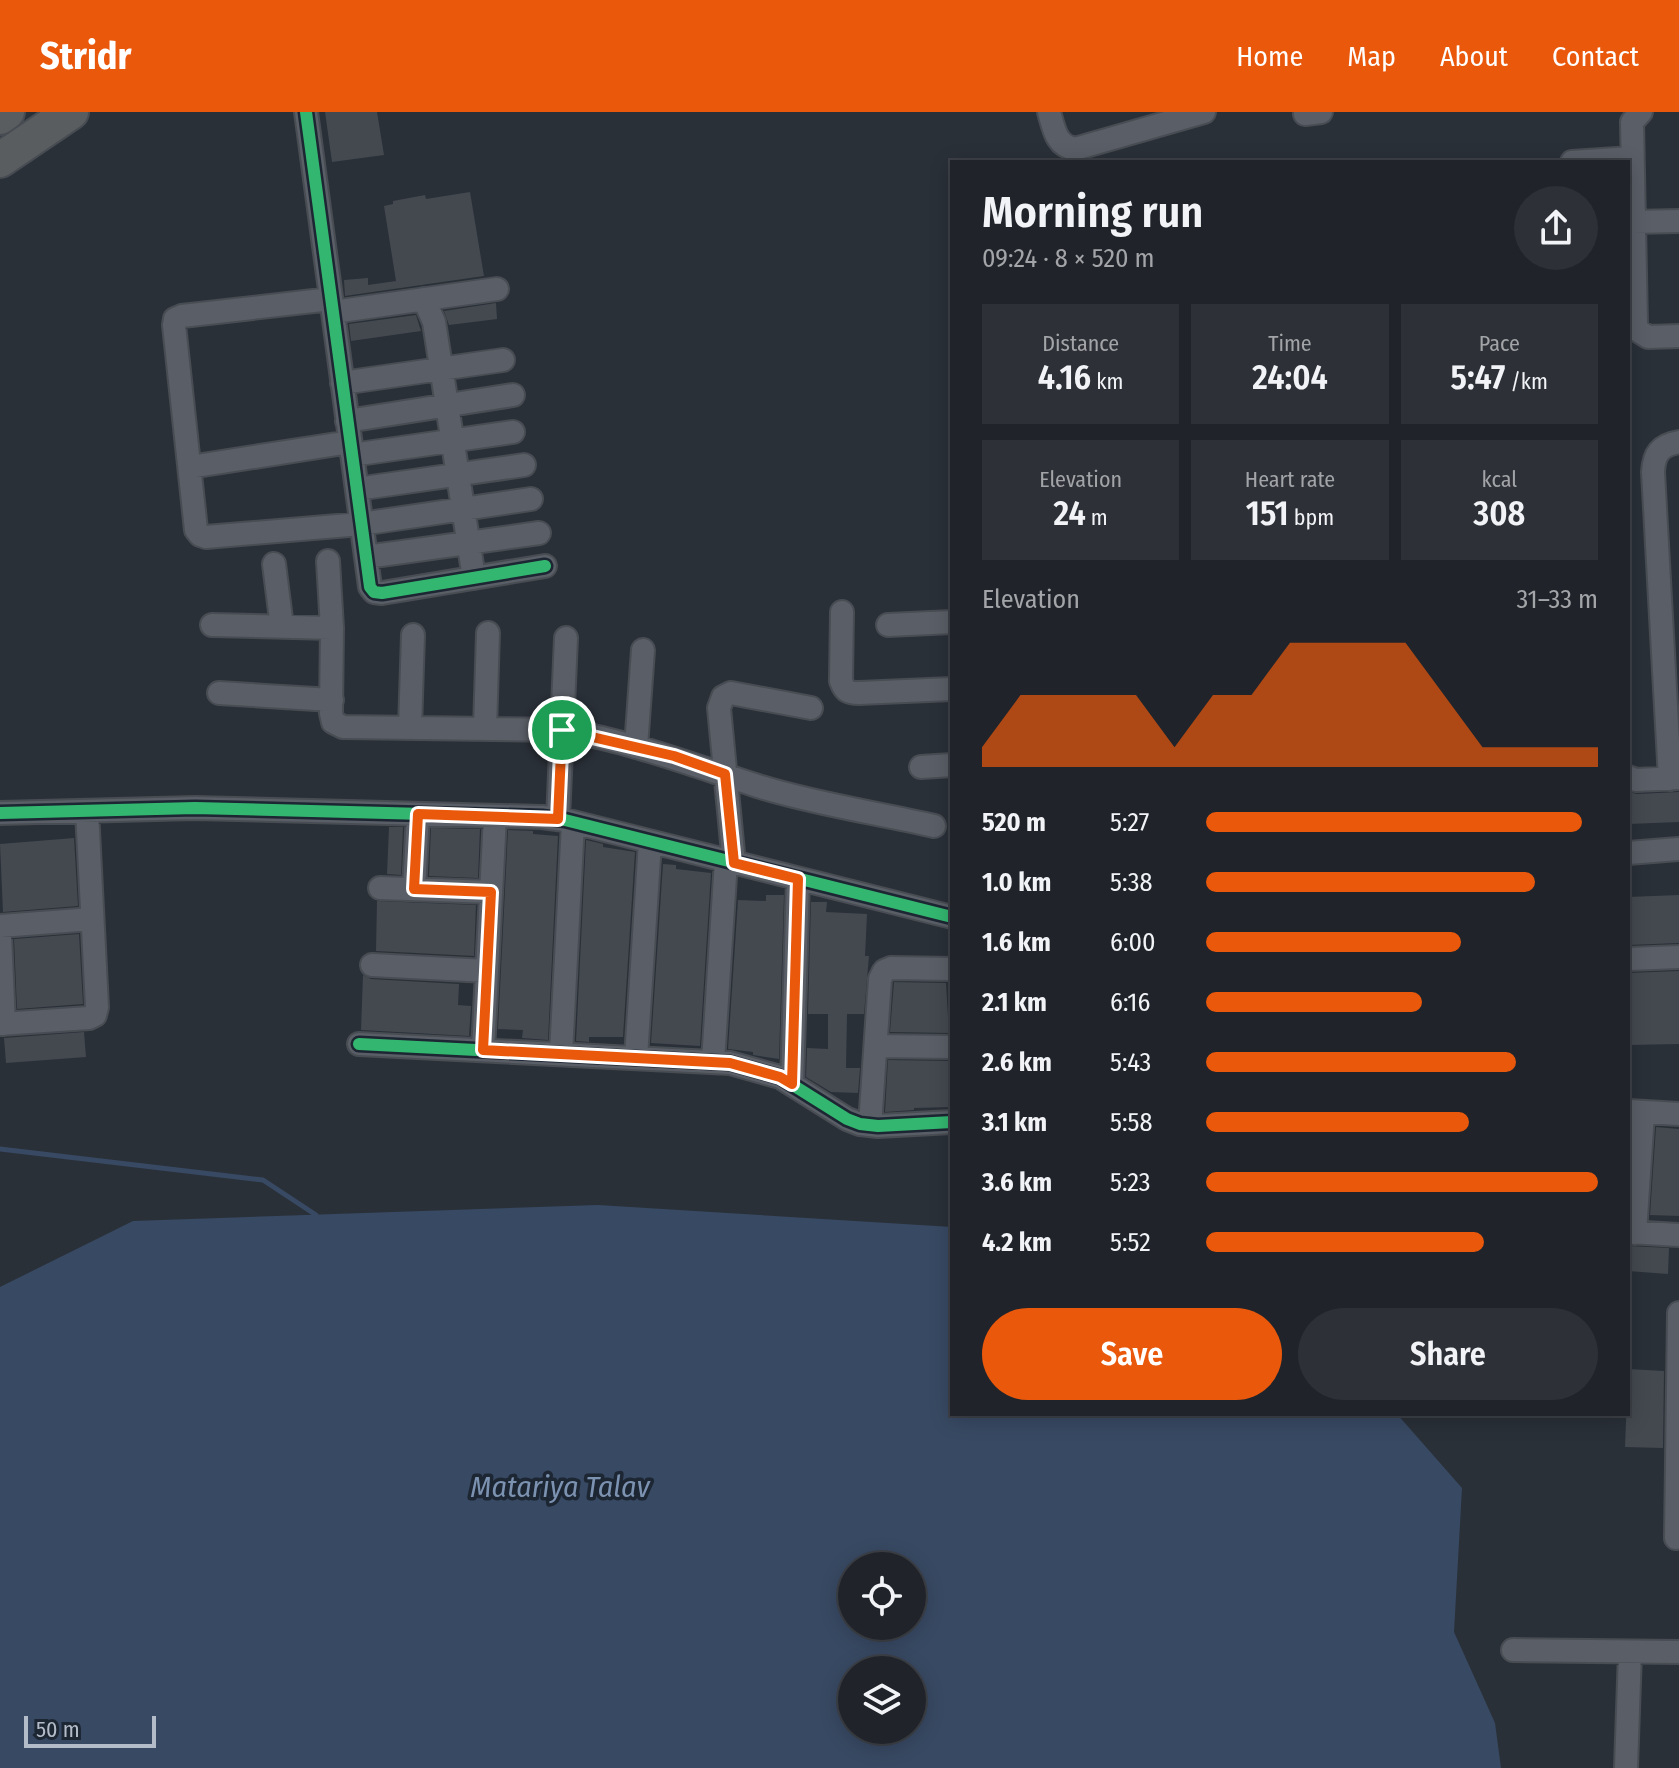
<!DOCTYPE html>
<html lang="en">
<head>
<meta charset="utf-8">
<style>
  :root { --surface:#20242a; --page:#2d3036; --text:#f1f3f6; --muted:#a2a4a8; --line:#3d4147; --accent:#ea580c }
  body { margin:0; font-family:"Fira Sans Condensed",sans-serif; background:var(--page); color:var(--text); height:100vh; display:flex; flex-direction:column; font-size:30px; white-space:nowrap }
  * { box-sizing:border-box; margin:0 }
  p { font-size:26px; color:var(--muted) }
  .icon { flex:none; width:44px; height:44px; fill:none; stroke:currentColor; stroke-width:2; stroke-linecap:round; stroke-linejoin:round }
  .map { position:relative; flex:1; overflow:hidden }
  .side { position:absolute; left:950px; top:48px; width:680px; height:1256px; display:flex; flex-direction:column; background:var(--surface); border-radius:0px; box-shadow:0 4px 20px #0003,0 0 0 2px var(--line) }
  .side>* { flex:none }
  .fabs { position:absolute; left:838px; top:1440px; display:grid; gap:16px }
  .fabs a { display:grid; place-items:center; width:88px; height:88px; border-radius:50%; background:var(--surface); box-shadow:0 4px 20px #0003,0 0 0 2px var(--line); font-size:40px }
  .scale { position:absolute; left:24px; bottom:20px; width:132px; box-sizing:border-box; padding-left:8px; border:4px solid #b4bcc9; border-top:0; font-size:22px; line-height:28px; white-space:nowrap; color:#b4bcc9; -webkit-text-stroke:6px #1d2633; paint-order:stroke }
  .pin { position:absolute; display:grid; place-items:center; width:68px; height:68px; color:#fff; margin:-34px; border:4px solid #fff; border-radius:50%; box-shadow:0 2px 8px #0007 }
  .round { display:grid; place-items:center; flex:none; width:84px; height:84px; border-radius:42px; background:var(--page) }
  .summary { display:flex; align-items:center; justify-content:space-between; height:136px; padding:0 32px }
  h1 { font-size:44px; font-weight:600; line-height:60px }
  .stats { display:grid; grid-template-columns:repeat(3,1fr); gap:12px; height:136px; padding:8px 32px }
  .stats div { display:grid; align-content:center; border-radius:0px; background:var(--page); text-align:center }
  .stats b { font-size:34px; font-weight:600 }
  .stats small { font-size:22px; font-weight:400 }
  .stats p { font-size:22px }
  .chart { height:224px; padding:16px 32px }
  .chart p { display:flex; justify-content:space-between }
  .chart svg { width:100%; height:144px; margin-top:8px; fill:var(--accent); opacity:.7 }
  .cta { display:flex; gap:16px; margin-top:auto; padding:16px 32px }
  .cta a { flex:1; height:92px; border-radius:48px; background:var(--accent); color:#fff; font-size:32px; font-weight:600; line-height:92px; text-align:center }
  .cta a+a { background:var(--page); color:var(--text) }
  ul { padding:0 32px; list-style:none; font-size:26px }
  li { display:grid; grid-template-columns:128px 96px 1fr; align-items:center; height:60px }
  li i { height:20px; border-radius:10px; background:var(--accent) }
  header { display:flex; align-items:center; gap:48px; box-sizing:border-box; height:112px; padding:0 40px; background:var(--accent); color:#fff }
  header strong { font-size:38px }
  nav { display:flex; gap:44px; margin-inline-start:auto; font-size:28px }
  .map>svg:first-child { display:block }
</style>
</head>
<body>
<header>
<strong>Stridr</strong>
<nav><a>Home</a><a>Map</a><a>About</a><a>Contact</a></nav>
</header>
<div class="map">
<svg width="1679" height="1656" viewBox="0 0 1679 1656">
  <rect width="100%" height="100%" fill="#2a3038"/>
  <path fill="#384963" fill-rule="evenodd" d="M598,1093L952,1115V1302H1397L1462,1376L1454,1520L1495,1611L1501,1656H0V1175L133,1109ZM852,1454H912V1514H852ZM852,1558H912V1618H852Z"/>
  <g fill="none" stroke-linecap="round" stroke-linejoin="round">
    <path stroke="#384963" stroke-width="5" d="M0,1037L263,1068L316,1103"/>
  </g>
  <path fill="#444950" d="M325,0H377L384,43L332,50Z
    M470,80L484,164L345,184L344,168L368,166V173L396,169L384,94L393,92V89L425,83L426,87Z
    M496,191L497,207L449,213L444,199Z
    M416,203L421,219L351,229L349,212Z
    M1628,680L1637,682L1679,680V710L1628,712Z
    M389,715H403L401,763L387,762Z
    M431,716L480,717L478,766L429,764Z
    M508,718L533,719V722L558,724L548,928L522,926L523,918L498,917Z
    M74,726L78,794L3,800L0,732Z
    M586,728L603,732V735L635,740L623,925H589V930L576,929Z
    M663,752L676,753V757L711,761L700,934L651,931Z
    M766,783H784L779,947L753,943V940L728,937L738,788L766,789Z
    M1679,783V831L1628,833V785Z
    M377,789L476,793L474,844L376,839Z
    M811,790H827L826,800L867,802L865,844H869L864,902H847L846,956H860L858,981L831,980L806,965L807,936L828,937V902H808Z
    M79,822L83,892L17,897L14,827Z
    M1679,859V932L1628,933V861Z
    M363,863L371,867L459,872L458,893L471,894L469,924L361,918Z
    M894,870L946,871L949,921L890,920Z
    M84,920L86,945L6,951L4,926Z
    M888,948L950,949L952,995L914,996V998L885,1000Z
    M1656,1015L1679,1017V1104L1650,1103Z
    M1628,1134L1669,1136L1668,1162L1628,1159Z
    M1628,1257L1664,1259L1663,1336L1625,1335Z"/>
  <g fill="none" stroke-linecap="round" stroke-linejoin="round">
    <g stroke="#484c53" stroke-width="26">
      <path id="minor" d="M306,0L370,475L374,480L382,481L545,454
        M1049,0C1054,17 1056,34 1075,37L1204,0
        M1641,0L1632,10L1636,212L1637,218L1648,225L1679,224
        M1305,2L1321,0
        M1572,50L1632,46
        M1634,110L1679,109
        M331,187L182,204L175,207L174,213L196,418L200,423L206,425L361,412L531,387
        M424,187L434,210L474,466
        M333,200L497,177
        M342,271L503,248
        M347,309L513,283
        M352,343L513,320
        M190,355L350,330
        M357,377L524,353
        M366,445L539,421
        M328,449L332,516L331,601L333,610L343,615L562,618C631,629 695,654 761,675C816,692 877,701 934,714
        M274,452L282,515
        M842,500L841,569C845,580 849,581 859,581L952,577
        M212,513L332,516
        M888,513L952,510
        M219,581L332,588
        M410,616L413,523
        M485,617L488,521
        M636,635L643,538
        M921,655L952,653
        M1628,665L1636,668L1679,666
        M1670,667L1653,360C1654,342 1660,333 1679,330
        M0,701L195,696L542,705L565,708L952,805
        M558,707L566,526
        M1628,741L1679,737
        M734,751L719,596L723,585L731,581L811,596
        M380,776L491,780
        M414,777L418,702
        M0,814L92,807
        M0,823L4,912
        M1628,847L1679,845
        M372,853L487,859
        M0,912L89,906L95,903L97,895L87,699
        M359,932L730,951L780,965L847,1007L860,1012L878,1014L952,1010
        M876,934L952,935
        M483,938L495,704
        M561,942L573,711
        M636,946L650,730
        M713,950L726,749
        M792,972L798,767
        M1629,999L1679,1002
        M870,1013L880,867L884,859L891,856L952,857
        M1628,1120L1679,1123
        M1635,1121L1643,1001
        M1676,1426L1679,1201
        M1513,1538L1679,1540
        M1626,1656L1630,1540"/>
    </g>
    <g stroke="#474c53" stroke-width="38">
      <path id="highway" d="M0,5L7,0
        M0,48L71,0"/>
    </g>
    <use href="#minor" stroke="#5a5e66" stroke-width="22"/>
    <use href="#highway" stroke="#5a5d60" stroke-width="34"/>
    <g stroke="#1d2633" stroke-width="17">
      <path id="cycleway" d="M306,0L370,475L374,480L382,481L545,454
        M0,701L195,696L542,705L565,708L952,805
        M359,932L730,951L780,965L847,1007L860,1012L878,1014L952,1010"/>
    </g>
    <use href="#cycleway" stroke="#33b770" stroke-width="12"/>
  </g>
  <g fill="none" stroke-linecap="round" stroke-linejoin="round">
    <g stroke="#fff" stroke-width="16">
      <path id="route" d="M562,618L674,644L725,662L734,751L798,767L792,972L780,965L730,951L483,938L491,780L414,777L418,702L558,707Z"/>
    </g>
    <use href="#route" stroke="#ea580c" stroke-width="10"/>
  </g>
  <g text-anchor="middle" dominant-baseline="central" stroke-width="7" stroke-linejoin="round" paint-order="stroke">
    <g font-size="30" font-style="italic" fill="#7c92b1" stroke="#1d2633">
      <text x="560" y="1375">Matariya Talav</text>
    </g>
  </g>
</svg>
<div class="fabs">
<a><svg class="icon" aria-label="locate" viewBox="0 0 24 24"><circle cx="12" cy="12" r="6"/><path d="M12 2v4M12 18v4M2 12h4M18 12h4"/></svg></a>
<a><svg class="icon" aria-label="layers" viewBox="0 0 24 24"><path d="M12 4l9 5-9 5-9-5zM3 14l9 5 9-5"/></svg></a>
</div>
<div class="scale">50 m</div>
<div class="pin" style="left:562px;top:618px;background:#1e9e55"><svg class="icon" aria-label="arrive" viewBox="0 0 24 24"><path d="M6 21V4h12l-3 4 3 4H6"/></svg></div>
<section class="side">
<div class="summary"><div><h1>Morning run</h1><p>09:24 · 8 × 520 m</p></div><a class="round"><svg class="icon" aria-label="share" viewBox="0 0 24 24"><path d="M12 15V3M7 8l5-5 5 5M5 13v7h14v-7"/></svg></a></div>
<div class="stats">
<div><p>Distance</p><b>4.16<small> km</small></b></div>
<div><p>Time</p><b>24:04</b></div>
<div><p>Pace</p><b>5:47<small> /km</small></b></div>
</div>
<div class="stats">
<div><p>Elevation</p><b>24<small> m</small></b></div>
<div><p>Heart rate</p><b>151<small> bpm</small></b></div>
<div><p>kcal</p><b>308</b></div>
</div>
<div class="chart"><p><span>Elevation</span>31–33 m</p>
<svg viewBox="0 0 160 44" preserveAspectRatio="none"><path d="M0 44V38L10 22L20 22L30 22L40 22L50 38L60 22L70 22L80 6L90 6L100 6L110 6L120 22L130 38L140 38L150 38L160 38V44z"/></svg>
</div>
<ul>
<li><b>520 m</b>5:27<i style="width:96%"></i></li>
<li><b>1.0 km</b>5:38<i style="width:84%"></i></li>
<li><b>1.6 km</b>6:00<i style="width:65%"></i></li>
<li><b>2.1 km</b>6:16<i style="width:55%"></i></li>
<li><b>2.6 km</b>5:43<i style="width:79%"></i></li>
<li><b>3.1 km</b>5:58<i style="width:67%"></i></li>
<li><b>3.6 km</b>5:23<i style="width:100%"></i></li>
<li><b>4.2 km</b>5:52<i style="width:71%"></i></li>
</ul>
<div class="cta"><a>Save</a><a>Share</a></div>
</section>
</div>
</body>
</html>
